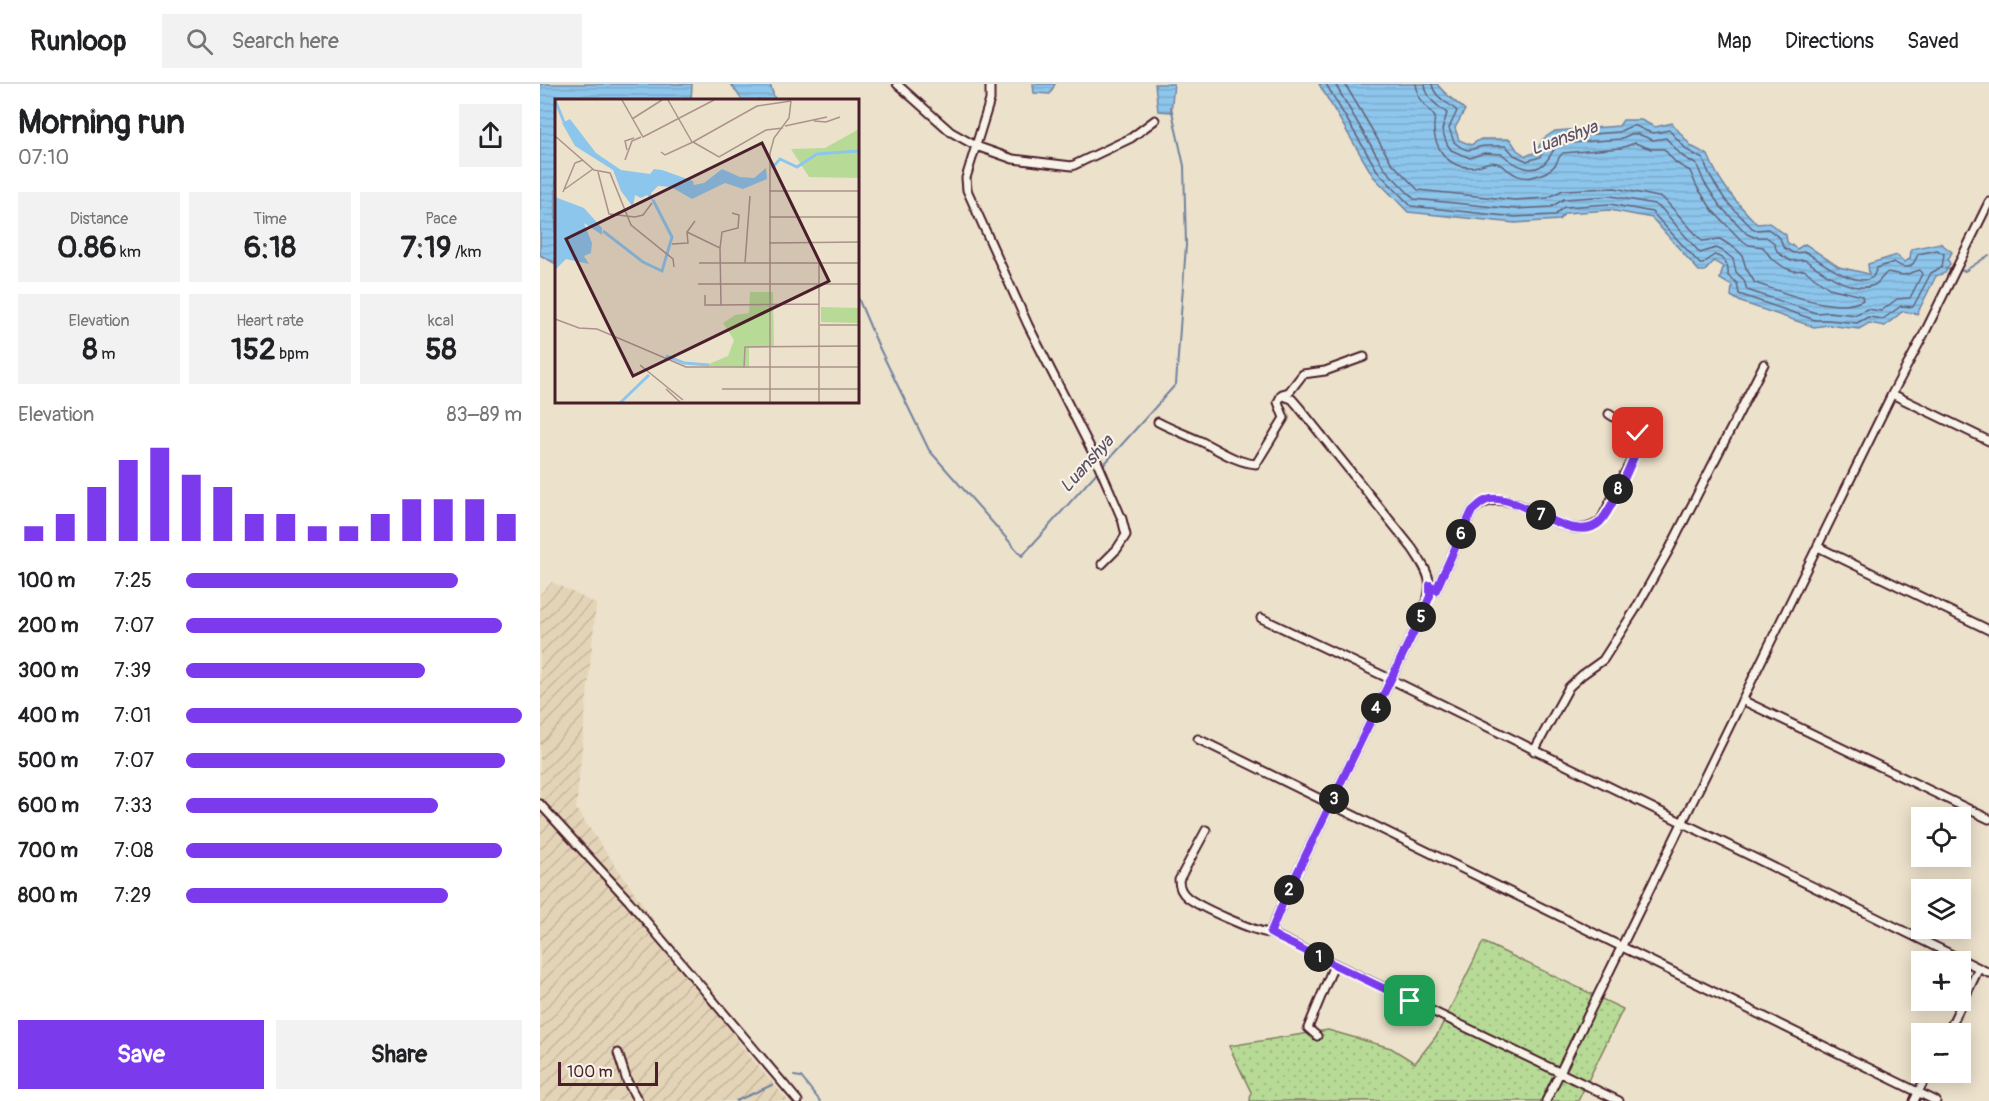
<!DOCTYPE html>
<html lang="en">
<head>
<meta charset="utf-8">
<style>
  :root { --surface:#fff; --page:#f2f2f2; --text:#202124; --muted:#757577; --line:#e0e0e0; --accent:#7c3aed }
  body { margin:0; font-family:Pangolin,sans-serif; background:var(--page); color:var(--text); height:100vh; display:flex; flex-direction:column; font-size:22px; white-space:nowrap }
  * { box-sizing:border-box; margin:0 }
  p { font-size:20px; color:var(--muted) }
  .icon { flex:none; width:33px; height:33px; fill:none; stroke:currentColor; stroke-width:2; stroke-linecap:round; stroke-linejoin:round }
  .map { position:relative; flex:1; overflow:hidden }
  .sheet { display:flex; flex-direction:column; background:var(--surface); width:540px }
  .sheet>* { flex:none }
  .fabs { position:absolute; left:1371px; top:723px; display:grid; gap:12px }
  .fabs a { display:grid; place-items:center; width:60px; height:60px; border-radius:0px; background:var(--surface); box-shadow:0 3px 15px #0003; font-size:30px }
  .scale { position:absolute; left:18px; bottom:15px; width:100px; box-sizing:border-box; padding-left:6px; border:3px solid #4a1f2b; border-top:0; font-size:16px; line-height:21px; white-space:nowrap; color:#4a1f2b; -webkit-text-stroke:4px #f7f3e8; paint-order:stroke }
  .pin { position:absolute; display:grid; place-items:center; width:51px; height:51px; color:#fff; margin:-26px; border-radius:12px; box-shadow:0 3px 9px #0006 }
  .km { position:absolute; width:30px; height:30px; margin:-15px; border-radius:50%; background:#222; color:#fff; font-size:16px; line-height:30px; text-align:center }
  .round { display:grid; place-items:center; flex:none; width:63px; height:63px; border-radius:0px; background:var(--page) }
  .headline { display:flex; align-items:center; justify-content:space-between; height:102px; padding:0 18px }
  h1 { font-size:33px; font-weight:800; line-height:45px }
  .stats { display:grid; grid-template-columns:repeat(3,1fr); gap:9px; height:102px; padding:6px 18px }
  .stats div { display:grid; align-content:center; border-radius:0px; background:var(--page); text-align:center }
  .stats b { font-size:30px; font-weight:800 }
  .stats small { font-size:16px; font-weight:400 }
  .stats p { font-size:16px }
  .chart { height:168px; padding:12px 18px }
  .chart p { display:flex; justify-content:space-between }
  .chart svg { width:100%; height:108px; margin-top:6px; stroke:var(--accent); stroke-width:6 }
  .button { display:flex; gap:12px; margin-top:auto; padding:12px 18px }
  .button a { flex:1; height:69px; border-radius:0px; background:var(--accent); color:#fff; font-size:24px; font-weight:800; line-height:69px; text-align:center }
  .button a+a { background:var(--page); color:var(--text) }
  ul { padding:0 18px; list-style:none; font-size:20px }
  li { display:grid; grid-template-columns:96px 72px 1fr; align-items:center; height:45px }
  li i { height:15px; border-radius:8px; background:var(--accent) }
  header { display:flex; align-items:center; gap:36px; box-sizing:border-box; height:84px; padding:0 30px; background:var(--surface); border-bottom:2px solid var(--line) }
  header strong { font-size:28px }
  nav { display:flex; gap:33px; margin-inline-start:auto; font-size:21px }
  .search { width:420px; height:54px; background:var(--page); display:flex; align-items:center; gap:15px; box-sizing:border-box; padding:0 21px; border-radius:0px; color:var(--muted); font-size:22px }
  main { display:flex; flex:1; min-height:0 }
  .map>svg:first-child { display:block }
</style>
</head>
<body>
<header>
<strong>Runloop</strong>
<div class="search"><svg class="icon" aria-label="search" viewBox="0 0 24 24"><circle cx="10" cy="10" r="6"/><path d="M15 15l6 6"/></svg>Search here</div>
<nav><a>Map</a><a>Directions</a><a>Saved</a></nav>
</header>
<main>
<section class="sheet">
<div class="headline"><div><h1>Morning run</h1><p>07:10</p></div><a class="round"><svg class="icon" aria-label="share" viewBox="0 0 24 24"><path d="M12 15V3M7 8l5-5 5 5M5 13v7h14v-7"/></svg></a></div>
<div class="stats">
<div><p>Distance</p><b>0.86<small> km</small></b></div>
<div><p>Time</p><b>6:18</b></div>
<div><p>Pace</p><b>7:19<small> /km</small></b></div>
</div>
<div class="stats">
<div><p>Elevation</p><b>8<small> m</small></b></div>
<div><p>Heart rate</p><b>152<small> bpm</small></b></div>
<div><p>kcal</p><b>58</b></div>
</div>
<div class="chart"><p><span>Elevation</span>83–89 m</p>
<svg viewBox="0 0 160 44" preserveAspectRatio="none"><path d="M5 44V38M15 44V33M25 44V22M35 44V11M45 44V6M55 44V17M65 44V22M75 44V33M85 44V33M95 44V38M105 44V38M115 44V33M125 44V27M135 44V27M145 44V27M155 44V33"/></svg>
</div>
<ul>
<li><b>100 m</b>7:25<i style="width:81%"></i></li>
<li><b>200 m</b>7:07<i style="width:94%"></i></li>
<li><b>300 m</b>7:39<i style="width:71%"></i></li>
<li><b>400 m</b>7:01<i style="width:100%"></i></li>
<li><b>500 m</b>7:07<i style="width:95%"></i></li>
<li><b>600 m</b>7:33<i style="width:75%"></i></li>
<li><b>700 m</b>7:08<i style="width:94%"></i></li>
<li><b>800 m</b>7:29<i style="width:78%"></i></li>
</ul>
<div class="button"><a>Save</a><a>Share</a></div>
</section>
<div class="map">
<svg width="1449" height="1017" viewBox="0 0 1449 1017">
  <defs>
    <pattern id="industrial-furrows" width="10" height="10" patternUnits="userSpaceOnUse" patternTransform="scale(1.5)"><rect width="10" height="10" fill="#e4d4b7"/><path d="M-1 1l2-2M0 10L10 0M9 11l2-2" fill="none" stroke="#c5b69e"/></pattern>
    <pattern id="park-dots" width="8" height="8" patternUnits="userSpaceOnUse" patternTransform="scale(1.5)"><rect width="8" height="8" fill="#b7db96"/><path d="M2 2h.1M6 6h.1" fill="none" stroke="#9fbc81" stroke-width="1.8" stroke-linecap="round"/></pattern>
    <pattern id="water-rules" width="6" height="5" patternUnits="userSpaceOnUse" patternTransform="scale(1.5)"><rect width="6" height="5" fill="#8dc6ec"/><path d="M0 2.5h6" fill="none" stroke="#7baacb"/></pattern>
  </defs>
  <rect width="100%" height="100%" fill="#ece1cb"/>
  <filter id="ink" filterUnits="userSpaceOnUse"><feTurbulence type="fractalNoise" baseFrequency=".0167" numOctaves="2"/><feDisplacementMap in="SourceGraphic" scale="12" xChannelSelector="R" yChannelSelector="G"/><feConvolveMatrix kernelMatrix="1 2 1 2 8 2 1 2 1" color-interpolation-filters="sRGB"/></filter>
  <g filter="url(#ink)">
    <path fill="url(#industrial-furrows)" d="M12,498L56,520L36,725L206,968L248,1017H0V510Z"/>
    <path fill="url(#park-dots)" stroke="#807d60" stroke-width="1.5" d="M943,858L1083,925L1038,1017H710L711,1008L689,962L788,946L851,964L875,979L897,951Z"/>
    <path fill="url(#water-rules)" stroke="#72839f" stroke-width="1.5" d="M0,0H152L151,16H16V180L0,171Z
      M191,0H230L235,16H202Z
      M493,0H515L510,10L494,9Z
      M615,0H634L631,28L618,27Z
      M779,0H897C905,11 915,17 925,26L915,44L919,56L931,61L941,55H970L977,66L986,72L996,68L1003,55L1015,47L1079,42L1083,36H1101L1115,43L1132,39L1151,62L1168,71C1179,99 1196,118 1217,140L1229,139L1246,151L1247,158L1257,165L1265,160L1299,183L1329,190L1328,180L1357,171L1364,178L1370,175L1371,165L1400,159L1412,168L1408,176L1410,180L1405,189L1396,192L1377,230L1363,227L1345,242L1329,239L1319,245L1288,241L1274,243L1201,218L1191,212L1192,202L1180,195L1183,183L1174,177L1165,187H1159L1112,134L1070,126L1025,129L1019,136L975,139L868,128L833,92Z"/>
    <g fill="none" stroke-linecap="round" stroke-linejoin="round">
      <path stroke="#656278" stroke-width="1.5" d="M786,0L838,88L871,122L975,133L1015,131L1024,123L1070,120L1112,128L1160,180H1163L1174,171C1186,174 1189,181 1188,192L1197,199L1199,210L1275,236H1288L1317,239L1328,233L1343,235L1361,222L1373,223L1391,189L1402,183L1404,170L1397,166L1378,170C1373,184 1367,187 1354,178L1337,184L1333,193C1316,205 1280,177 1266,168L1253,169L1243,163L1240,154L1228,145L1216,146L1212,144L1186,117L1171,94L1163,75L1147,66L1129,46C1124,47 1118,49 1113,49C1094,45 1101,36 1079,48L1018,53L1008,59L1000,73L987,77L974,71L966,62C959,62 952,62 946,62C932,62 931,73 914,58L909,44L917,27C907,17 895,15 892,0
        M795,0L844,84L874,115L975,125L1011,123L1024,115L1071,112L1114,120L1122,125L1160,169L1176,164L1183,167L1193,175L1196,188L1204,196L1207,206L1276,229L1289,228L1315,231L1327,225L1341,227L1357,215L1370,214L1382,190L1380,186L1364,191C1341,188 1352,184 1336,200C1314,212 1283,188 1265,176L1251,177L1238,169L1233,158L1226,153H1214L1207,150L1180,122L1164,98L1157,81L1142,72L1126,54L1113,56L1098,50H1091L1080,55L1020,60C1013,64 1013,68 1008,75C995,94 974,81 962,70L944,69L930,74L911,66L907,60L902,46L907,29C896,21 886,14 885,0
        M805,0L851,78L878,106L975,116L1007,114L1023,106L1075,104L1123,114L1162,157L1180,155L1196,165L1202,171L1206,184L1215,199C1243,208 1298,231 1323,216L1322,212L1289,204L1264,186L1254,187L1245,184L1231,174L1223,163L1209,161L1200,155L1173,127L1157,103L1150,87L1136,79L1124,65H1111L1095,59L1081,64L1023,69C1019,72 1018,75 1016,80C1010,88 1001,91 992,93C977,96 970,86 959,80C951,75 942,82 933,83C904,85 890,57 895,33L879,14L876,0"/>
      <path stroke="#72839f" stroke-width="2" d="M1405,185L1425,187L1449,171
        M318,214L338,261L389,366L482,472L636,300L646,161L644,82L631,23
        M254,992L261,993L280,1017
        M196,1017L232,1001"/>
      <g stroke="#4a1f2b" stroke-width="11">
        <path id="street" d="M357,0L411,48L436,62L473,75L532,82L591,54L615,36
          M450,0V16L426,94L427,106L488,241L556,375L582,435L586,451L577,465L562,480
          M1352,310L1449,357
          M743,312L752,315L758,322L872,464C891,492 895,500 882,531L744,816L730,849L1079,1017
          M618,338C631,345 645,350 658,356C678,365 694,378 716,380L744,334L738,318L742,310L749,308L763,290L785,287L824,273
          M1278,463L1449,546
          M890,501L896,506L932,427C974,388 1023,470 1061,436L1100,359L1098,349L1069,330
          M721,534L850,595L1449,889
          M1202,616L1449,735
          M658,655L1396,1017
          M994,667L1029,603L1042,591L1063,576L1095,526L1130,464L1224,280
          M0,720L89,817L258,1017
          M666,746L639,796C639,803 641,808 647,813C659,823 715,848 730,849
          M1407,950L1439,884
          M777,952L768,944L794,881
          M78,969L87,997L98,1017
          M1006,1017L1352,310L1385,248L1449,118
          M1374,1017L1388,988"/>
      </g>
      <use href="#street" stroke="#f7f3e8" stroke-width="7"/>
    </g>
  </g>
  <g fill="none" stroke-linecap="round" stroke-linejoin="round" filter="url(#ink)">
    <g stroke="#fff" stroke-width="12">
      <path id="route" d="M870,917L741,855L730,849L732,845L744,816L882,531L890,512V501L896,506L932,427C938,422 943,416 951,415C982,411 1034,463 1060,438C1073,424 1091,379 1100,359L1098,349"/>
    </g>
    <use href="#route" stroke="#7c3aed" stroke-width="8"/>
  </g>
  <g text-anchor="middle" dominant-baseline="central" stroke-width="4.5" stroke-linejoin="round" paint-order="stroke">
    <g font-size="18" font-style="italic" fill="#5e5165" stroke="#f7f3e8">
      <text transform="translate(1024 54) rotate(-20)">Luanshya</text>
      <text transform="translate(547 380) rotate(-48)">Luanshya</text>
    </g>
  </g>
  <g transform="translate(15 15)">
    <rect width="304" height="304" fill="#ece1cb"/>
    <path d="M304,30V79L254,78L236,50L270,49Z" fill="#b7db96"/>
    <path d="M195,193H218L219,248L194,249V269L149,267L173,257L179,241L168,224L180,216L194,214ZM266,208L304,209V224L266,223Z" fill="#b7db96"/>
    <path d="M198 234a9 9 0 1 1 18 0a9 9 0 1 1-18 0Z" fill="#b7db96"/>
    <path d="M15,20L41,54L66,71L95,75L99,70L107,71L138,82L139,86L149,84L167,70L185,78L199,79L211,69L212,80L188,90L170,84L137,100L116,88L103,87L96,94L98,102L92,96L86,99L80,96L78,108L66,92L58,71L20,47L7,24ZM0,98L29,109L47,129V136L29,124L37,144L36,154L29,157L34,165L11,160L0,171Z" fill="#8dc6ec"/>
    <path fill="none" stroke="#8dc6ec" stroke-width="3" d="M0,1L9,23M217,69L225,60L242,68L262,55L305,52M48,132L88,163L107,172L117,138L98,101M111,257L129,264L154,266M65,304L94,276"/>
    <path fill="none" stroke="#ab938b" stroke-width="1.5" d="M67,1L88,38L159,1M113,1L137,43M77,20L107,1M259,22L271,23L285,18M230,27L272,18M0,37L39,71L55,74L76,126L118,160L119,168M138,43L164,58L211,31L228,29M72,51L70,42L79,39M106,53L110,56L138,43L202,7L236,2M70,61L77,42L86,38M43,73L54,115L80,118L88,116L97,104M10,90L38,70M214,92H305M8,93L20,64L28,61M214,118H305M132,133L165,149L166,206L264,205M214,144L305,143M117,145L133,144L132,133L140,122M165,149L167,133L183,129L184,116L177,114M144,164H305M190,164L195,97M264,164V304M143,185H305M150,196V206H166M0,220L24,229L42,230L131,268H305M265,226H305M85,266L128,301M189,269L190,248L305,247M111,290L126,304M167,290H305M215,304V54L219,39L234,19L236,2"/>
    <path fill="#4a1f2b" fill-opacity="0.15" stroke="#4a1f2b" stroke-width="3" d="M207,44L274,182L78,277L11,140Z"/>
    <rect width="304" height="304" fill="none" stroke="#4a1f2b" stroke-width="3"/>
  </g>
</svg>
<div class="fabs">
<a><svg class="icon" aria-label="locate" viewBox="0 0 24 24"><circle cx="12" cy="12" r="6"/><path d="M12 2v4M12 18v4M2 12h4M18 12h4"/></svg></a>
<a><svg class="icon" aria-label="layers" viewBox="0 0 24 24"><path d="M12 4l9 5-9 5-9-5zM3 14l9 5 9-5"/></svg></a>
<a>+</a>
<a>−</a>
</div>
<div class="scale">100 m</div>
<div class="pin" style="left:870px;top:917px;background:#1e9e55"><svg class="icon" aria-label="arrive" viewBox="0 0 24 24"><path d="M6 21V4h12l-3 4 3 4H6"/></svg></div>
<div class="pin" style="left:1098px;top:349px;background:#d93025"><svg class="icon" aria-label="check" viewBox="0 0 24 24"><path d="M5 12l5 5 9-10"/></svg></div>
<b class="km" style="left:779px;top:873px">1</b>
<b class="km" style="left:749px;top:806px">2</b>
<b class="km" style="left:794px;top:715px">3</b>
<b class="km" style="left:836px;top:624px">4</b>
<b class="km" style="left:881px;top:533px">5</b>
<b class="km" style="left:921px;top:450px">6</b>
<b class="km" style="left:1001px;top:431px">7</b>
<b class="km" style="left:1078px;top:405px">8</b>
</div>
</main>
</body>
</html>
